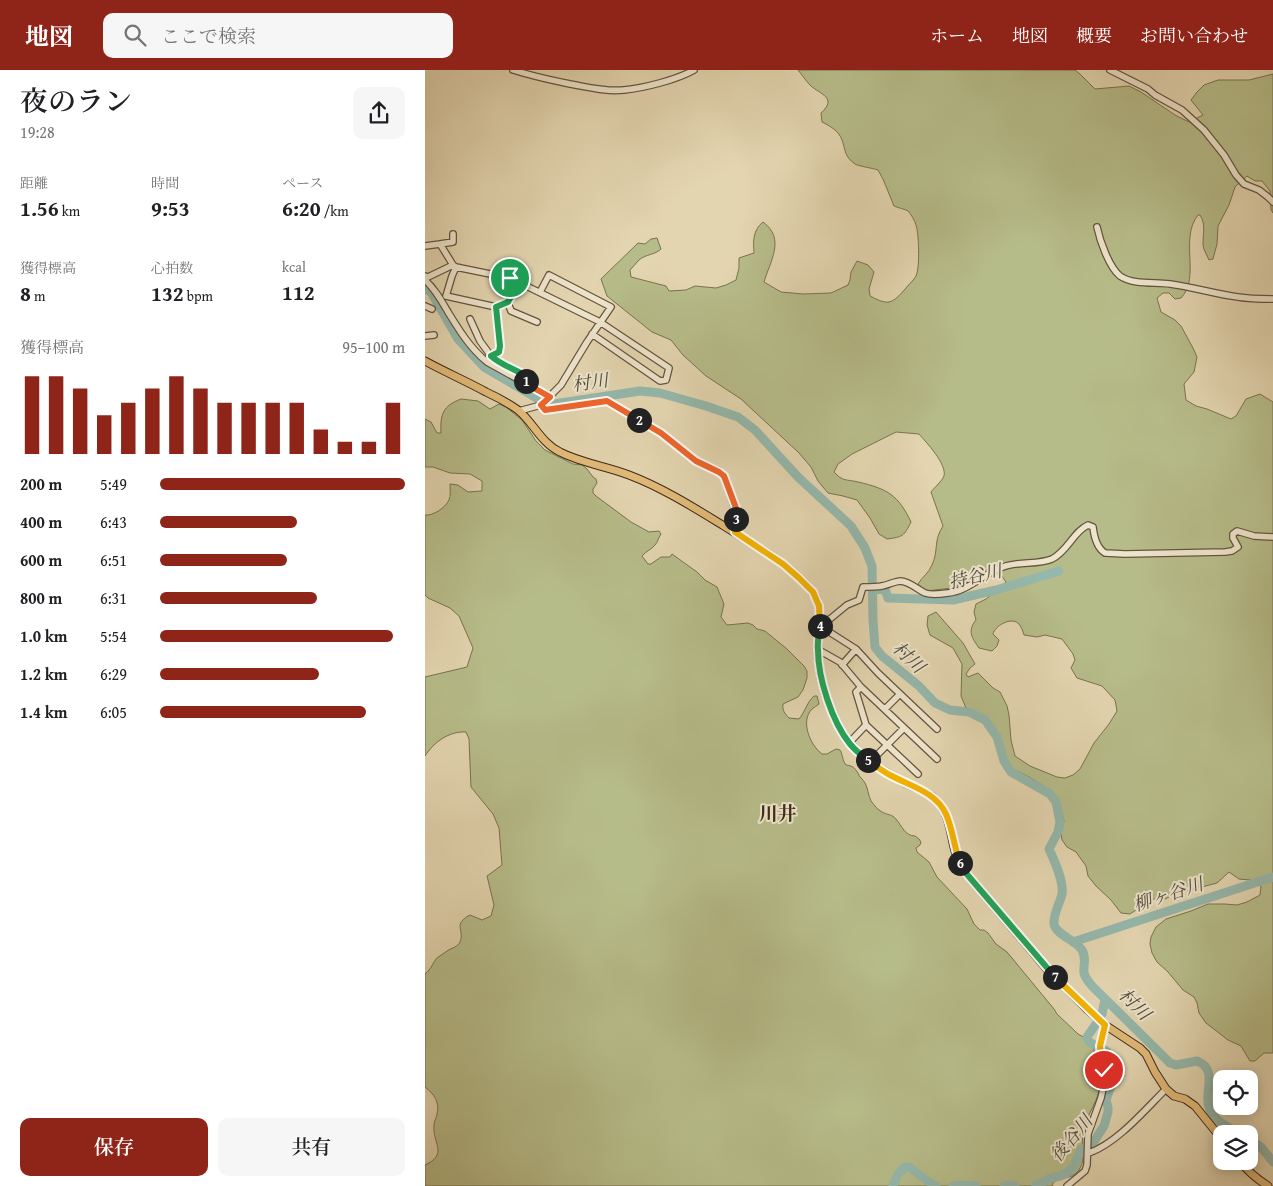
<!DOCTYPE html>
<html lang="ja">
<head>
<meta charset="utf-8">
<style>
  :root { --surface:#fff; --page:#f6f6f6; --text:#202124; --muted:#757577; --accent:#8f2418 }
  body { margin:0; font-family:"Gentium Book Plus","Noto Serif JP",serif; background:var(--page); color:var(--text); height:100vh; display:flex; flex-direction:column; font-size:19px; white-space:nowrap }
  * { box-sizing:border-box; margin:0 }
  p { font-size:16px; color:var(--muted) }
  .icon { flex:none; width:28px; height:28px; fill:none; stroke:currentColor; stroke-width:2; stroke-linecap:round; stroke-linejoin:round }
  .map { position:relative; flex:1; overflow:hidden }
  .sheet { display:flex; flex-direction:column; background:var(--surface); width:425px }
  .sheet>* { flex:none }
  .tools { position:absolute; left:788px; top:1000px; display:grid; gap:10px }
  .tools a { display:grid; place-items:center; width:45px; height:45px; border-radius:10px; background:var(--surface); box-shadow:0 2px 12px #0003; font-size:25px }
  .pin { position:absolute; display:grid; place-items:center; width:42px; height:42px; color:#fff; margin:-21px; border:2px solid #fff; border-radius:50%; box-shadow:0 1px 5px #0007 }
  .km { position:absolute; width:25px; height:25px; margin:-12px; border-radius:50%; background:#222; color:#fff; font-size:14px; line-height:25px; text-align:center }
  .round { display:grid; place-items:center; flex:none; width:52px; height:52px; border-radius:10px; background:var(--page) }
  .overview { display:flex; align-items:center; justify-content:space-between; height:85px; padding:0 20px }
  h1 { font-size:28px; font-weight:600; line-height:38px }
  .figures { display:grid; grid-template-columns:repeat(3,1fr); gap:8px; height:85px; padding:5px 20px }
  .figures div { display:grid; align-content:center }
  .figures b { font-size:21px; font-weight:600 }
  .figures small { font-size:14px; font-weight:400 }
  .figures p { font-size:14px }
  .chart { height:140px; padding:10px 20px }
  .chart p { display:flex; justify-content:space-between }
  .chart svg { width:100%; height:90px; margin-top:5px; stroke:var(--accent); stroke-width:6 }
  .action { display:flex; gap:10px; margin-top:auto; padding:10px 20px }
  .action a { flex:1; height:58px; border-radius:10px; background:var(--accent); color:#fff; font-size:20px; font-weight:600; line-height:58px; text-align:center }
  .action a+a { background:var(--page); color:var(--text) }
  ul { padding:0 20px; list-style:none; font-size:16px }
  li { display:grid; grid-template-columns:80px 60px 1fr; align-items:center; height:38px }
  li i { height:12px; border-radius:6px; background:var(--accent) }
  header { display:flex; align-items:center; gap:30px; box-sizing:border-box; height:70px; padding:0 25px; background:var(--accent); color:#fff }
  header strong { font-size:24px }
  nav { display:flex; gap:28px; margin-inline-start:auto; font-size:18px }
  .search { width:350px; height:45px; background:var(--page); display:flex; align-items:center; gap:12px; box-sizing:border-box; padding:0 18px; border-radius:10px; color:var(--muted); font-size:19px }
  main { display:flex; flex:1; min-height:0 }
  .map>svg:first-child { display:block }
</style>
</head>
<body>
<header>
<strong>地図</strong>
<div class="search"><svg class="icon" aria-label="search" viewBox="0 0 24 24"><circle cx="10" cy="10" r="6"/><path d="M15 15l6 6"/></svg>ここで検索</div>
<nav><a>ホーム</a><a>地図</a><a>概要</a><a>お問い合わせ</a></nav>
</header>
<main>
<section class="sheet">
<div class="overview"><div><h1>夜のラン</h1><p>19:28</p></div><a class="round"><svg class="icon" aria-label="share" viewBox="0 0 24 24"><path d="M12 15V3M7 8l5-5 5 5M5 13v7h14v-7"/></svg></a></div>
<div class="figures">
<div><p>距離</p><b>1.56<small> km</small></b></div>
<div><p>時間</p><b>9:53</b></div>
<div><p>ペース</p><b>6:20<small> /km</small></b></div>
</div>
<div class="figures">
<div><p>獲得標高</p><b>8<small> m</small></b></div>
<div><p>心拍数</p><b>132<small> bpm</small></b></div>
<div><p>kcal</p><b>112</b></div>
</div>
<div class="chart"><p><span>獲得標高</span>95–100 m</p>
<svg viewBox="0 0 160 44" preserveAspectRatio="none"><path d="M5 44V6M15 44V6M25 44V12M35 44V25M45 44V19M55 44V12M65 44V6M75 44V12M85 44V19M95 44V19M105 44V19M115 44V19M125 44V32M135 44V38M145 44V38M155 44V19"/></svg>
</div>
<ul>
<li><b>200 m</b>5:49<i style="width:100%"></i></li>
<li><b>400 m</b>6:43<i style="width:56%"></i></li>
<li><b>600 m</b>6:51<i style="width:52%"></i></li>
<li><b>800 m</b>6:31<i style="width:64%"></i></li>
<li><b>1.0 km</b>5:54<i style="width:95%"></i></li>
<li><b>1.2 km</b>6:29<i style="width:65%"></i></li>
<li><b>1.4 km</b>6:05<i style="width:84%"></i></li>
</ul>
<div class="action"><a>保存</a><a>共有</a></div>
</section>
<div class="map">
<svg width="848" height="1116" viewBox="0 0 848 1116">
  <rect width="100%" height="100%" fill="#e3d5b0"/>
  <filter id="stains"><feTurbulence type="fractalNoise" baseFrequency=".004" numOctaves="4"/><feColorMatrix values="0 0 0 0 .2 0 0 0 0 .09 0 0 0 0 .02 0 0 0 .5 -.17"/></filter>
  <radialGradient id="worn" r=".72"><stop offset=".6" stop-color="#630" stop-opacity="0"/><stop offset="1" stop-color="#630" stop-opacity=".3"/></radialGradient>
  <path fill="#b6bc89" stroke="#797250" d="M373,0H650L655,4L670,19L704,16L716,22L750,45L764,52L778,45L766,30L772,22L779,15L793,10H824L848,4V143L846,140L845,121L837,111H830L822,106L810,117L804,135L793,156L792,174L788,189L784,190C782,185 778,179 778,174C778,164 781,154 775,145H773C754,169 776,207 756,228L750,229L744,223H738L732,228L736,242L750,250L756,256L768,278L772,287L769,302L759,314L761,330L771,336L782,339L806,349L811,346L821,329L835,324L848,332V983H839L830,991H825L816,976L803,970L781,953L774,943L772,933L769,927L758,920L743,902L732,892L727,883L725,874L726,867L731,857L741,849L766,841L783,834H800L812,835L822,832L835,825L836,816L825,810L814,809L804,802L792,813L750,824L740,829H729L716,834L711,840L705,844L696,843L686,830L671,816L663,806L661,796L651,782L642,777L637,770L636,763L639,751L634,731L628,722L604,707L588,699L580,688L575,668L558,645L541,638L536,626L537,594L528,578L505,565L502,555L503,546L511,542L538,573L550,594L545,598L541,604L543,607L553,603L568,618L575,622L582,636L584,645L586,670L590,686L605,696L632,707L640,708L648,705L655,699L669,673L684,654L692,641L690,630L677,616L652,608L646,598L650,590L648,584L637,569L620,565L612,567L599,565C598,561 596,556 593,553C585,547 570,556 568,564L574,570L572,576L567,581L554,578C547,568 542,561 551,550L549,542L551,534L561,529L581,512L576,505L566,497L542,512L526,518L501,521L493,514C497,507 504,503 507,495C514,480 508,471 518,456L506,422C510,417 517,411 519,406C522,394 501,372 494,364L471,362L427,384L413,394L409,402C418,412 421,409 433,412C463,419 473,425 486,452C479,466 478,467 462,469L454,464L445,448L432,430L418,426L403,423L393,411L386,397L374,383L316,329L281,306L258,285L246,270L227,262L182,226L176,209L213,173L220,174L226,169L232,168L236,179C230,185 221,184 214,190C211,193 208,197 205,200L206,207L241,216L244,221L261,220L270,216L291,218L301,215L311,210L314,198V188L329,183C328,171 328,160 338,152C361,169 345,191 339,212L356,222L378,224L406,223L423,215L425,210L426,202L432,191L443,195L449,202L444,219L445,226C464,236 467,234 481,218C484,214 489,210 491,206C495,197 494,164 491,155C490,151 486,144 483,141C480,139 473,138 469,136L458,109L453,100C447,98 433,96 430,94C419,86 421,81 417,70C414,61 405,56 397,52L396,43C413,28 395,24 386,16C381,11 377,5 373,0Z
    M36,329L53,331L65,339L74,334L81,337L97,350L111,371L120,380L148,394L157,395L162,399L168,407L171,409L172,413L168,419V423L171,426L206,452L224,462L234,461L236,464C233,468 233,472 230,475C226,480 221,481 217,486L223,494H226L236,487H245L247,484L272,502L280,510L292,517L299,534L296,547L302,555L323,553L328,555L332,559L340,561L362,579L379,596L382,601V608L378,620L373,627L358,634C357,640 360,644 364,648L374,649C380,642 382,632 389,626H392L394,634C392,636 389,637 387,639C375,651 385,675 397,684H402L411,679L415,680C418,685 417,690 421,695C428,696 429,697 433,703C434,707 438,709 440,713C443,718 443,725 446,731C449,735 453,740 457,742C462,745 467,744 471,749C477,756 480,766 490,766L494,769L496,772L495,775L491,778L492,782L504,792L512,807L542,839L549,854L555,860H559L563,863L571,874L582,882L629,939L632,944L653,964L667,972C669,985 676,996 676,1010C675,1030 662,1043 658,1061C656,1074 662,1088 654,1100C646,1111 636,1105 627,1114L628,1116H0V1095C24,1084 7,1073 9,1055C9,1051 12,1047 12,1044C15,1032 9,1024 0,1017V904C7,898 7,894 12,888C15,886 19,883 22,881C26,878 33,877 35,872C40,859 27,855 45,845L57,850L66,846L69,835L62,806L77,795L74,758L68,744L46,717L44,669L41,662C24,661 9,672 0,686V607L42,597L48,578L34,546L25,538L3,528L0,525V445C8,446 20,438 24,430C26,426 25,419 25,414L33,415L43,422L57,421V411L45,404L25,403L8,397H0V349L6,352L12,363H16C15,344 18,336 36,329Z"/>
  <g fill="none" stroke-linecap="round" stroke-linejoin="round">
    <path stroke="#95b8ac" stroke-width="9" d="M0,218L6,222L33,269L59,297L115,330L129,334L215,321L235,323L281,336L313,347L330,360L373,407L426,456L440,478L447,496L448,550L450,577L457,586L494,616L510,633L525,640L544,642L560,650L572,667L579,691L586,702L625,724L631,732L635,752L633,762L624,779C629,790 639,811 637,824C635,833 628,844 629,854C631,865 651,870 657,880C662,889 658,894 659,903C660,908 664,912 667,916L745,993L751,995L772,991C795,1000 777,1024 785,1040C790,1051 805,1058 815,1064
      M448,520L460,519L463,528L528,530L571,520L634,501
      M648,872L848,807
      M824,1069L836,1077L848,1092
      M468,1116C471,1108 473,1102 480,1097H484L508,1115L511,1116
      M528,1116L535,1115L551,1116
      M579,1116L586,1115L590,1116
      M610,1116L626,1108L635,1106L642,1103L649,1096L656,1080L668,1073L679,1056L683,1042V1037L681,1030L686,1015L692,1009L694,1004L693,998L686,986L681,981L664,972L662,967L671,954L677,944L680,929"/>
    <g stroke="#66543e" stroke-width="8">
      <path id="minor" d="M88,0C107,6 125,10 145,14C162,17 181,22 199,20C219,18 251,10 269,0
        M685,0L723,19L730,25L757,40L779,60L799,85L811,105L819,114L834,120L843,127L848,132
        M672,157C675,171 684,197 695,206C708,215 729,212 745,214C768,217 790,224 813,227C825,229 836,229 848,229
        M15,174L28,172V164
        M0,176L15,174L28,195L31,197L85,208L175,252L244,298L241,310L235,311L167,264
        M31,197L27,206L21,226L71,237L83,233L94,212
        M0,206L3,207L28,195
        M0,210C10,219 16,230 23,242C34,260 45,278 62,292L125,327
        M83,233L86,241L112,252
        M0,236L7,239
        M45,249L55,271L66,286L73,292L91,300L104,307L100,313
        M0,266L9,265
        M66,286L74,282L75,276L71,237
        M116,335L120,340L182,331L236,363L271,391L294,401L299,406L312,445L309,462
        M94,341L116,335L136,315L162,272L186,237L124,205L115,222
        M395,552L405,549L422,535L434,530L438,517C444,517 451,517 457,516C463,515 470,511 476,511C485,512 492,519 500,523C506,525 516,524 523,523C544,521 559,503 578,497C594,491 612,495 627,489C643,481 648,462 663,455L668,457C669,466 672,478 680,483L700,484L800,482L807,481L813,477L808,468V464L812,461L829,466L848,467
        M395,556L431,579L453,603L512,659
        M392,579L415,592L436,617L512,689
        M417,595L431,579
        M436,617L431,622L441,655L493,704
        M460,639L475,624
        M424,673L441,655
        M445,692L479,658
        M664,1083C692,1073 719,1041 741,1019
        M642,1116L660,1101L662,1095L663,1064L676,1028L680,1010L676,989L675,975L680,955"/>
    </g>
    <g stroke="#3c2918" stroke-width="9">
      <path id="major" d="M0,291C20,302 41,311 61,322C72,327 83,333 93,340C108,352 116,373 135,382C156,393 181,396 204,405C238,418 268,437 299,456C329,475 363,493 386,520C400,536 393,559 393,578C393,583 393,589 394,594C396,615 404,636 413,655C426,684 456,700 482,714C491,718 503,722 510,729C525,743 525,763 530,781C533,789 536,796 540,802L622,899L663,940L680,955L715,978L721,984L730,1002L741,1019L749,1026L760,1029L770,1036L796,1068
        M815,1091C823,1102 832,1109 843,1116"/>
    </g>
    <use href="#minor" stroke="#ede4cc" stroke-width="5.5"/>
    <use href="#major" stroke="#e2ba78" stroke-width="7"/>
  </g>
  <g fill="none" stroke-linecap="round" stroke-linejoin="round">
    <g stroke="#fff" stroke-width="10">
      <path id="split-1" d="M85,208L94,212L83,232L71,237L75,276L74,282L66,286C76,295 91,300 104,307L101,311"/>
    </g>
    <g stroke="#fff" stroke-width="10">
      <path id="split-2" d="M101,311L100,313L125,327L116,335L120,340L182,331L214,350"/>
    </g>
    <g stroke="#fff" stroke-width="10">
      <path id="split-3" d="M214,350L236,363L271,391L294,402L299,406L311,438V449"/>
    </g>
    <g stroke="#fff" stroke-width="10">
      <path id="split-4" d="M311,449L310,462L358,494L374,508L388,522L394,536L395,556"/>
    </g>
    <g stroke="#fff" stroke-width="10">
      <path id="split-5" d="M395,556C394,564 392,572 393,580C393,608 407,652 425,674C430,680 436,685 443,690"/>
    </g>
    <g stroke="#fff" stroke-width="10">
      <path id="split-6" d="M443,690C450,695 457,701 465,705C485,716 511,722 521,744C528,760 529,777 535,793"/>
    </g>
    <g stroke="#fff" stroke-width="10">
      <path id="split-7" d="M535,793L540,802L630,907"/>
    </g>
    <g stroke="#fff" stroke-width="10">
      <path id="split-8" d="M630,907L680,955L675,976L676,989L679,1000"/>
    </g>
    <use href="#split-1" stroke="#22a559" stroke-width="6"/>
    <use href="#split-2" stroke="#f0652b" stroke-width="6"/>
    <use href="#split-3" stroke="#f0652b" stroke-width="6"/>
    <use href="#split-4" stroke="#f5b400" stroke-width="6"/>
    <use href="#split-5" stroke="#22a559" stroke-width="6"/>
    <use href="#split-6" stroke="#f5b400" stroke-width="6"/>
    <use href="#split-7" stroke="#22a559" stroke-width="6"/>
    <use href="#split-8" stroke="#f5b400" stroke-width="6"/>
  </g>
  <g text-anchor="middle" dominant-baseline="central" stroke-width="4" stroke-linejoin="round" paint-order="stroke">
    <g font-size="18" font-style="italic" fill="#524d3d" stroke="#ede4cc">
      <text transform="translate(165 312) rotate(-8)">村川</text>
      <text transform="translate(550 506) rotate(-13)">持谷川</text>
      <text transform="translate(484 587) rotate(43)">村川</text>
      <text transform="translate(743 824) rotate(-18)">柳ヶ谷川</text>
      <text transform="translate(710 934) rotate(45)">村川</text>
      <text transform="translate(646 1068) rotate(-50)">後谷川</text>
    </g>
    <g font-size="19" font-weight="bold" fill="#3c2918" stroke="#ede4cc">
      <text x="353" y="743">川井</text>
    </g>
  </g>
  <rect width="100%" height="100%" filter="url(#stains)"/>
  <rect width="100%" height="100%" fill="url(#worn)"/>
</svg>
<div class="tools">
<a><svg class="icon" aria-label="locate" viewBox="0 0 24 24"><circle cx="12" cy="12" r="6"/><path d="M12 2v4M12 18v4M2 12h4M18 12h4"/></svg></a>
<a><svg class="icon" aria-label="layers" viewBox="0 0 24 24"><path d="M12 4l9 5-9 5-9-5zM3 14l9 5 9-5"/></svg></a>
</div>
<div class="pin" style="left:85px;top:208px;background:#1e9e55"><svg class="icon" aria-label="arrive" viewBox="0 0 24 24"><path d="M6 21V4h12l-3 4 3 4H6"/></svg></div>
<div class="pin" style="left:679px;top:1000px;background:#d93025"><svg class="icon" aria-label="check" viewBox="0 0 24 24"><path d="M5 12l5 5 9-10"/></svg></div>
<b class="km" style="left:101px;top:311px">1</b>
<b class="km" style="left:214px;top:350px">2</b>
<b class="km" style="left:311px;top:449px">3</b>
<b class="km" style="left:395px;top:556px">4</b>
<b class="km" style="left:443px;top:690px">5</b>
<b class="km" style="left:535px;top:793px">6</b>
<b class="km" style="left:630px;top:907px">7</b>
</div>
</main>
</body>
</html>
